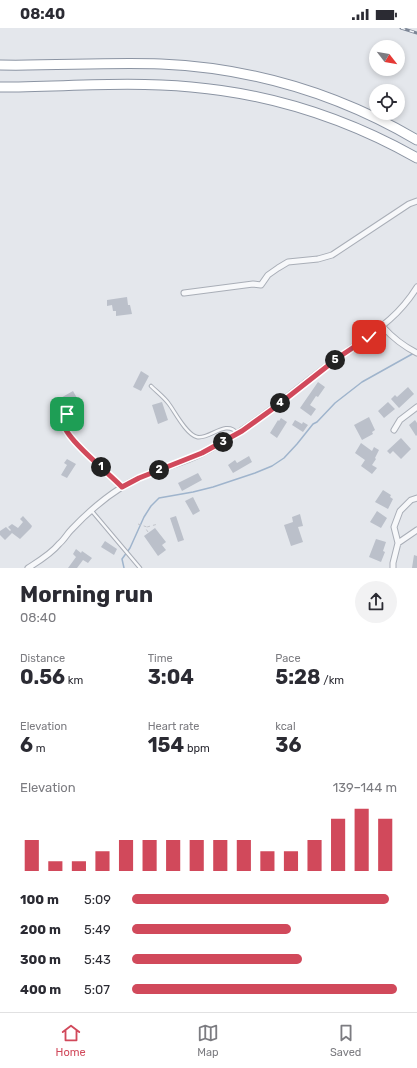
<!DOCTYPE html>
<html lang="en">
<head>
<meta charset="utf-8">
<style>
  :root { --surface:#fff; --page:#f2f2f3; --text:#2b2b33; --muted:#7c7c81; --line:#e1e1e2; --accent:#d1495b }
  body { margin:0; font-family:Rubik,sans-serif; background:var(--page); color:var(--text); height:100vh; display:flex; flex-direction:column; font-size:15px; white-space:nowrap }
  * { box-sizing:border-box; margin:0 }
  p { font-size:13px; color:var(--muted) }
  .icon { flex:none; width:22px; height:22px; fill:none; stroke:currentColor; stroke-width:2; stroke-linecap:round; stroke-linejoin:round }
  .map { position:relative; height:540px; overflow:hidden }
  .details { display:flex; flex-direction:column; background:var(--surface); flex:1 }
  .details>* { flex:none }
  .needle { width:26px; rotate:121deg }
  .buttons { position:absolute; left:369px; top:12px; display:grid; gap:8px }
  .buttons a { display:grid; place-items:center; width:36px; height:36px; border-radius:50%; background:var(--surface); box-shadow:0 2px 6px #0003; font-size:20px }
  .pin { position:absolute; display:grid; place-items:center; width:34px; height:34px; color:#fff; margin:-17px; border-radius:8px; box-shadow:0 2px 6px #0006 }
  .km { position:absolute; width:20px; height:20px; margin:-10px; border-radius:50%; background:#222; color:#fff; font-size:11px; line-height:20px; text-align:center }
  .round { display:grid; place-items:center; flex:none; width:42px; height:42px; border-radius:21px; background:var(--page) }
  .overview { display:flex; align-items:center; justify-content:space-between; height:68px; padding:0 20px }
  h1 { font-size:22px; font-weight:700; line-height:30px }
  .stats { display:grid; grid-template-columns:repeat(3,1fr); gap:6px; height:68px; padding:4px 20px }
  .stats div { display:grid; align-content:center }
  .stats b { font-size:20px; font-weight:700 }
  .stats small { font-size:11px; font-weight:400 }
  .stats p { font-size:11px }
  .chart { height:112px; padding:8px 20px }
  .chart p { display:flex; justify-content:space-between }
  .chart svg { width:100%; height:72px; margin-top:4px; stroke:var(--accent); stroke-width:6 }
  ul { padding:0 20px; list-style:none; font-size:13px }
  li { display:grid; grid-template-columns:64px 48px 1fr; align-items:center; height:30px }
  li i { height:10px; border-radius:5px; background:var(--accent) }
  .status { display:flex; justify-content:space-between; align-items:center; height:28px; padding:0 20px; background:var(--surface); direction:ltr }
  .status svg { height:11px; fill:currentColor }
  .tab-bar { display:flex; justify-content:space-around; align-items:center; height:56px; border-top:1px solid var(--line); background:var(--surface); font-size:11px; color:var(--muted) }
  .tab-bar a { display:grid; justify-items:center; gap:2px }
  .tab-bar .on { color:var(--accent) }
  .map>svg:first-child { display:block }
</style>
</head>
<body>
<div class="status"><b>08:40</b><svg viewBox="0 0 49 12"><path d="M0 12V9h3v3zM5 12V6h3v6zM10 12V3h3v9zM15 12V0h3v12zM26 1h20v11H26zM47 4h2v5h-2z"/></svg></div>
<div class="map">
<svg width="417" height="540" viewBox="0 0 417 540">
  <rect width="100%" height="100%" fill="#e4e7ec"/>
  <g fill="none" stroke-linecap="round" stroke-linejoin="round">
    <path stroke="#9fb4cc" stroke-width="1.5" d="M124,540L122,531L130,520L144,489L151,478L159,470L193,464L213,459L255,445L272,438L284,430L297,416L313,396L317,394L335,375L362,354L414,325"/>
  </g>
  <path fill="#bbc0ca" d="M127,269L128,277H130L132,286L116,288V283H113L112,277L107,278V272Z
    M141,343L149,348L141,363L133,359Z
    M318,354L325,359L318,369L316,368L310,377L316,381L311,388L300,380Z
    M408,359L414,366L399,380L391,371L395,367L397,369Z
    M73,363L77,370L62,379L57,372Z
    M162,374L168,392L158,396L152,377Z
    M388,374L395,381L384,390L378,383Z
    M369,389L375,402L372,404L373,406L362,412L354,397Z
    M281,390L287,394L277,410L270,405L278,392L279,393Z
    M295,392L302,396L303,394L308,397L303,404L292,397Z
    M415,392L417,395V407L416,408L409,397Z
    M401,410L411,421L401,431L393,423L390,426L387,423Z
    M361,415L372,423L374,419L379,422L375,430L376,431L372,437L377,440L372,446L361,438L365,432L355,425Z
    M249,428L252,434L233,445L228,437L235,432L237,435Z
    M67,431L76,436L67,450L61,447L67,437L64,435Z
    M198,445L202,452L182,463L178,455Z
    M383,462L391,467L390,469L393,471L388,481L375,474Z
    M193,469L200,483L193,487L185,473Z
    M377,483L387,490L381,500L370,494Z
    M300,486L303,498L298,499L303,514L291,518L284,497L293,494L292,489Z
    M23,488L32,498L31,500L20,511L12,505L5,512L0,507V503L6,499L10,503L11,502L8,499L12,496L18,500L23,494L20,491Z
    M176,488L184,512L178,514L170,490Z
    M155,500L166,514L162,517L166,522L158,528L144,508Z
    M376,511L386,514L383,523L385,524L381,534L369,529Z
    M105,513L117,521L114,527L101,519Z
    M76,521L81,525L82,523L92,530L88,535L83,532L77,540H68L76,529L73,526Z
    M414,527L417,528V540H412Z"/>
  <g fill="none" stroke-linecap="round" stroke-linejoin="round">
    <g stroke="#a9aeb7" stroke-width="4.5">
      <path id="lane" d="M151,358C157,364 164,369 169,376C175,384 186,406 197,409C209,412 226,391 237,405
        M77,379C73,382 64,386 63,391C58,405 111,448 122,458
        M91,482L140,540"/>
    </g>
    <g stroke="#a9aeb7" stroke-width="7">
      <path id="street" d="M184,265L253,256L261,257L268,247L278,240L288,234L318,231L332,227L409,176L417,173
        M383,299C393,310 403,318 417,325
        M394,402L400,392L417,379
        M398,515L417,502
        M28,540C39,533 51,526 59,516C64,512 67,506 71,502C86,486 103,471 122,459C147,443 177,438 203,425C216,418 230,411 242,402C276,380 306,352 339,329C370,306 396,293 417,259
        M393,540V535L398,515L394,499L400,483L411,472L417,470"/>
    </g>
    <g stroke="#8b94a3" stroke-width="11">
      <path id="highway" d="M0,37C54,38 107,34 161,36C253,40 337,65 417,112
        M0,59C63,59 128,53 191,59C272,66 346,90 417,130"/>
    </g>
    <path stroke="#c2c5cb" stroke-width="1" stroke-dasharray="3 3" stroke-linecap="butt" d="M138,496L147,499
      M148,504L146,501L147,499L158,496"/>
    <use href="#lane" stroke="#f7f8fa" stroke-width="2.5"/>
    <use href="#street" stroke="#f7f8fa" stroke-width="5"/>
    <use href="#highway" stroke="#fff" stroke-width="9"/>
    <g stroke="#7d8696" stroke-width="3">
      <path id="rail" d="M401,0L417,5"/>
    </g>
    <use href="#rail" stroke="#f4f6f9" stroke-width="1.5" stroke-dasharray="4.5" stroke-linecap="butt"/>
  </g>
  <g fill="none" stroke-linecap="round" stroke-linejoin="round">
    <g stroke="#fff" stroke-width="8">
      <path id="route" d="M67,386C64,388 62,390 63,394C64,410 110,446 122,459L139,450L202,425L242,403L278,377L339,329L369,309"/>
    </g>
    <use href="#route" stroke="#d1495b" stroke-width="5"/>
  </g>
</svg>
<div class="buttons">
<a><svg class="needle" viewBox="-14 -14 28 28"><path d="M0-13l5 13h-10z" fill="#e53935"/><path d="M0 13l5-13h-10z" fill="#7c7c81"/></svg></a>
<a><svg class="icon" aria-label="locate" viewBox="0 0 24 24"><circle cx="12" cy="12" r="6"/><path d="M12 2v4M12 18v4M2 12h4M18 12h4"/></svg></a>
</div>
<div class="pin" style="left:67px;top:386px;background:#1e9e55"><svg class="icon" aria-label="arrive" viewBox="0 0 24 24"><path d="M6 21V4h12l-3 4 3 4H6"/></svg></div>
<div class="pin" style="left:369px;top:309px;background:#d93025"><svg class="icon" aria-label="check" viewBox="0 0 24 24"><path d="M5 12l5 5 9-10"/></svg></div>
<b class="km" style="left:101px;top:439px">1</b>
<b class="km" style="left:159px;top:442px">2</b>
<b class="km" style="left:223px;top:414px">3</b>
<b class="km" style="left:280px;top:375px">4</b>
<b class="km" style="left:335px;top:332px">5</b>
</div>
<section class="details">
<div class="overview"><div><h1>Morning run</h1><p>08:40</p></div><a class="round"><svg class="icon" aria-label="share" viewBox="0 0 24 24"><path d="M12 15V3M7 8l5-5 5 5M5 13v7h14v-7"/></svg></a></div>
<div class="stats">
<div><p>Distance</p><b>0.56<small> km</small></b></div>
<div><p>Time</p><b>3:04</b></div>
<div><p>Pace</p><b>5:28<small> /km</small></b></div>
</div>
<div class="stats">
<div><p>Elevation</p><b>6<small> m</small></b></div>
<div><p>Heart rate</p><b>154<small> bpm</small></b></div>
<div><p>kcal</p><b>36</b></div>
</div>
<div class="chart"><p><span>Elevation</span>139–144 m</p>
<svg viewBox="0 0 160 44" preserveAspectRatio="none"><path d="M5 44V25M15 44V38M25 44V38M35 44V32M45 44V25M55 44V25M65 44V25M75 44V25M85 44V25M95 44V25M105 44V32M115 44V32M125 44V25M135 44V12M145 44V6M155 44V12"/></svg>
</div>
<ul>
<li><b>100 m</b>5:09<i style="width:97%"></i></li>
<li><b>200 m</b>5:49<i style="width:60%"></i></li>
<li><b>300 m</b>5:43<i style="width:64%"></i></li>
<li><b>400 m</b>5:07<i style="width:100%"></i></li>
</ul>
</section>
<nav class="tab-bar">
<a class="on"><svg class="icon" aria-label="home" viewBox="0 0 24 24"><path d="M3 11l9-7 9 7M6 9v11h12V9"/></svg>Home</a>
<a><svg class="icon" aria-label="map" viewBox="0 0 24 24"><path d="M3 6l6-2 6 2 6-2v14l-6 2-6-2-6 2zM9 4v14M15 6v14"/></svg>Map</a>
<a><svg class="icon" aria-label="saved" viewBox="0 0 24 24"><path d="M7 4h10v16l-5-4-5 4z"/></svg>Saved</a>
</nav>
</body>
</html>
